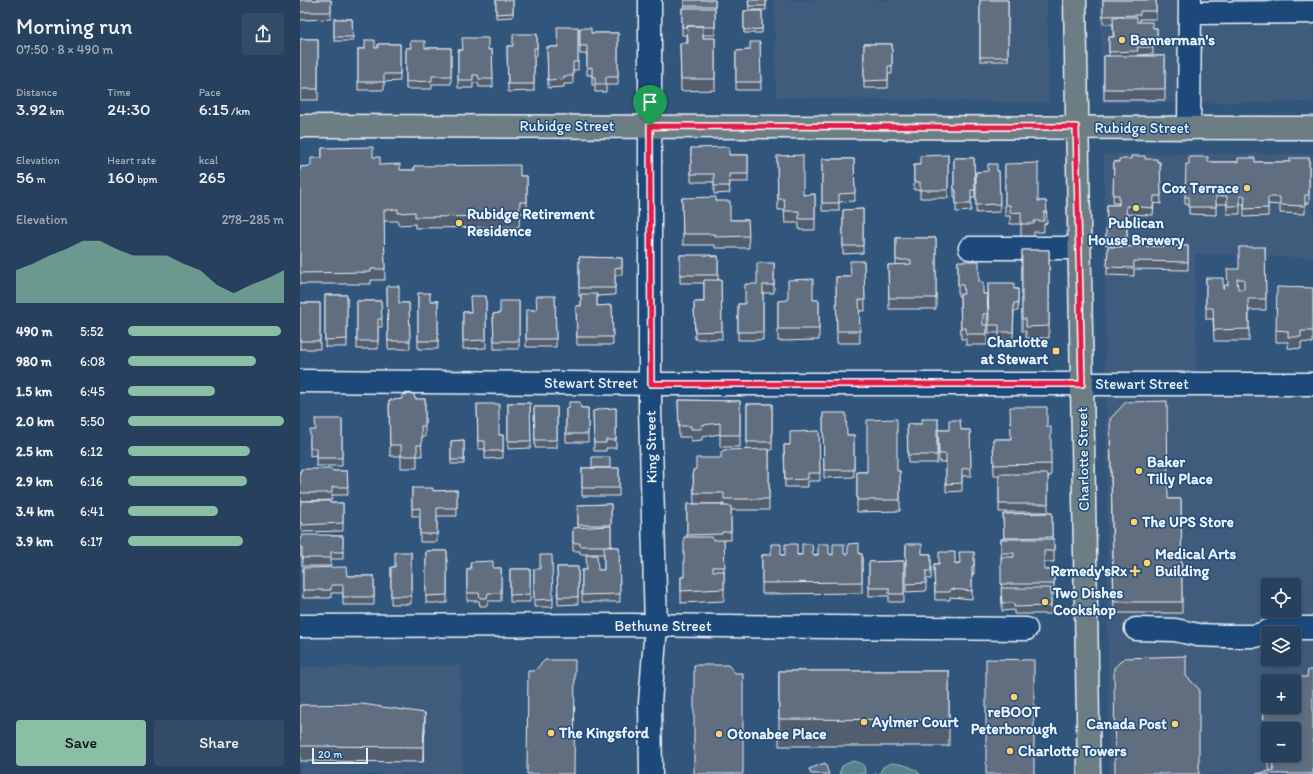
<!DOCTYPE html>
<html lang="en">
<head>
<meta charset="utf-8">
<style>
  :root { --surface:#26405d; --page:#324b66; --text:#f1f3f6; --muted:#a4afbc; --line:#425972; --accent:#8abfa5 }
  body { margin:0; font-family:Itim,sans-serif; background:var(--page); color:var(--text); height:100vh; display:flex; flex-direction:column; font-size:15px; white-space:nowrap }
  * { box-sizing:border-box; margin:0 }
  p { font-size:13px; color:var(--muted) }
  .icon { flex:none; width:22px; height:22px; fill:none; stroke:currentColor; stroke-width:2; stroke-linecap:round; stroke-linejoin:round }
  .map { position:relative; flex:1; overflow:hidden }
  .side { display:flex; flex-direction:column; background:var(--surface); width:300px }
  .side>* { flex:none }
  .controls { position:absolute; left:961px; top:578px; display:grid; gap:8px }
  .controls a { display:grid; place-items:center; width:40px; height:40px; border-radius:4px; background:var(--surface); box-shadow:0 2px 6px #0003,0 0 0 1px var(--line); font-size:20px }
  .scale { position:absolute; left:12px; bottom:10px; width:56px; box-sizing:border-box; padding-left:4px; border:2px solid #e8f1f8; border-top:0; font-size:11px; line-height:14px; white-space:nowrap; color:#e8f1f8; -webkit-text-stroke:3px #1f4a7a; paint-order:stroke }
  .pin { position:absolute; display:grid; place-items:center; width:34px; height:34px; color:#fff; margin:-41px -17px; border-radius:50% 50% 50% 0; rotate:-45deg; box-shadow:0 0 4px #0007 }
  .pin .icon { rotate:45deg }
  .round { display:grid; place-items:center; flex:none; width:42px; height:42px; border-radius:4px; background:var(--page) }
  .overview { display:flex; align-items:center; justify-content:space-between; height:68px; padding:0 16px }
  h1 { font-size:22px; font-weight:600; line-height:30px }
  .stats { display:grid; grid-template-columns:repeat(3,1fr); gap:6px; height:68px; padding:4px 16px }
  .stats div { display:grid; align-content:center }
  .stats b { font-size:17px; font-weight:600 }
  .stats small { font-size:11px; font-weight:400 }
  .stats p { font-size:11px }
  .chart { height:112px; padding:8px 16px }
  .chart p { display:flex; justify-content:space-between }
  .chart svg { width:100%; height:72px; margin-top:4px; fill:var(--accent); opacity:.7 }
  .cta { display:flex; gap:8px; margin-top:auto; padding:8px 16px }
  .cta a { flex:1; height:46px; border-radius:4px; background:var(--accent); color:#111; font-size:16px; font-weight:600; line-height:46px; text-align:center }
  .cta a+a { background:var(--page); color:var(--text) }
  ul { padding:0 16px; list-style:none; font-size:13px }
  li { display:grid; grid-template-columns:64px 48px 1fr; align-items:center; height:30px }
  li i { height:10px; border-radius:5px; background:var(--accent) }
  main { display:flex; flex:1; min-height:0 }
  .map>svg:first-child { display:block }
</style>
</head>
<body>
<main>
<section class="side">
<div class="overview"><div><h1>Morning run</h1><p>07:50 · 8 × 490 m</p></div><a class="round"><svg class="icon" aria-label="share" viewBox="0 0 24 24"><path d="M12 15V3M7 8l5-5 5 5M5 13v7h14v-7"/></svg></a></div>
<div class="stats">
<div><p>Distance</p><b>3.92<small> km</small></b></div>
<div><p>Time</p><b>24:30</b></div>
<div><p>Pace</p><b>6:15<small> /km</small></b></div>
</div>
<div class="stats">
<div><p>Elevation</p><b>56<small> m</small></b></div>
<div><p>Heart rate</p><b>160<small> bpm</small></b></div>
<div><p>kcal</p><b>265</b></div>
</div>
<div class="chart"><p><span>Elevation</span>278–285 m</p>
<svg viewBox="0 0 160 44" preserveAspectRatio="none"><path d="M0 44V24L10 20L20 15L30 11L40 6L50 6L60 11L70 15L80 15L90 15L100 20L110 24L120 33L130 38L140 33L150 29L160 24V44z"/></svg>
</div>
<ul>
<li><b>490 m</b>5:52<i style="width:98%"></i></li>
<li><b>980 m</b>6:08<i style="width:82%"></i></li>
<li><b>1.5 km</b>6:45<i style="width:56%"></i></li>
<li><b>2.0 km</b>5:50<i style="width:100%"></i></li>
<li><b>2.5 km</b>6:12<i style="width:78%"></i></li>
<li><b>2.9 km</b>6:16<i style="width:76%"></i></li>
<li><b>3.4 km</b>6:41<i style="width:58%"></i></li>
<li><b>3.9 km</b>6:17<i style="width:74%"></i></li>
</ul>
<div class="cta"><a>Save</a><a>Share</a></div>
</section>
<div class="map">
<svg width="1013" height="774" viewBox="0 0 1013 774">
  <rect width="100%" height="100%" fill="#32557c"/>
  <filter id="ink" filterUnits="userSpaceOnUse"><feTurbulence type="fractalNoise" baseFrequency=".025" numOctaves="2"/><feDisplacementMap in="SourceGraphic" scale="8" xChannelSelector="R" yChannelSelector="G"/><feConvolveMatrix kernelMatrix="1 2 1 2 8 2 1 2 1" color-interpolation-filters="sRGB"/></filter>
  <g filter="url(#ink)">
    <path fill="#405c7d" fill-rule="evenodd" d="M474,0H747L749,103L476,97Z
      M800,0H1013V102L802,103Z
      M804,154H1013V258L895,254L897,397L1013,395V774H809ZM968,585H994V611H968ZM968,633H994V659H968ZM968,681H994V707H968ZM968,729H994V755H968Z
      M161,665L162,774H0V667Z"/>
    <path fill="#54828c" stroke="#9ebac2" d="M553,761L563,764L566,774H539L542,766Z
      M591,763C601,764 613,766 620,774H575H579L583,767Z"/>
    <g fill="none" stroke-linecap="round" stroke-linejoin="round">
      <g stroke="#e8f1f8" stroke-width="25">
        <path id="minor" d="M350,0V408L356,626L350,703L351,774
          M890,13L1013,12
          M889,128L890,0
          M670,248H779
          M0,381L383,384H1013
          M0,626L330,625L726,629
          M836,629L875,630L898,635L924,636H956L976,628H1013"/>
      </g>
      <g stroke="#e8f1f8" stroke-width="25">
        <path id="major" d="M775,0L789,774
          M0,126L1013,128"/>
      </g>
      <use href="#minor" stroke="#1f4a7a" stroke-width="22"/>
      <use href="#major" stroke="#6c7e84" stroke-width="22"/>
    </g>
    <path fill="#535f6e" stroke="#e8f1f8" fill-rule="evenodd" d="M0,0H31V19L0,20Z
      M196,0H213V17L196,18Z
      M384,0H415V35H403V38H415V90L381,91L380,43H387V35H382V8H384Z
      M448,0H466V10H449Z
      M680,0H708V61H680Z
      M803,0H856V19H840V22L853,28H857V46H853V54L838,55V56H865V100H804V56H809V37H813V24H803Z
      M444,11H462V33H444Z
      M34,19H52L53,41H34Z
      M278,27V70H273V84H264V87L248,88L247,47H258Z
      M280,28L291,33H318V85H306V92H295V85H292V75H287V54H280Z
      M237,34V56H234V91L208,92L207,46H213Z
      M0,39H18V100H0Z
      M460,42L461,90H436V51L450,50Z
      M78,44H100V81L84,82V90H58V49L78,48Z
      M564,44H592V74H588V88H564Z
      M106,48H151V84H132V89H106Z
      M158,50H192L193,87H179L178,83H173V88H158Z
      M22,148L73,157L80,165L100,170H114V166L220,176H227V213H220L219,227L115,228V224L98,225V221H84L85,280H71V284H0V167L11,166L22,158Z
      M391,148L429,155H448V182H429L430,193L414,194V182H391Z
      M648,155V198H620V190H614V165H620Z
      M477,156L503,195L515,194V230H499V223H485L484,210H478Z
      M654,158H674L675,198H671V211L656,212V198H654Z
      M1009,158V203H1005V214L980,213V205L968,204V216L944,217V204H940V214H927V204H916V215L889,214V205L885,204V197L908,162H990Z
      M522,159H554L555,201L539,202V211H522Z
      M845,159L860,162L861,204L854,203L853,215L827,214V245H806L807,205H819V203H813L814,162Z
      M705,164L738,201H746L747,223L744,224V232H734V236H721V224H710V216H705Z
      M697,171H699L700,212L676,213V172Z
      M382,198L416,201L430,220H448L449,248H415V245H383Z
      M563,209V253L543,254V210Z
      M596,238H636V309H589L588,265H596Z
      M888,246V270L834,269V276L807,275L808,247Z
      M965,247L966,310H949V341H914L913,319H906V278L923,289L928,285L939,269Z
      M722,250H749V338H726V331H722Z
      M380,255L418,256V280H421L422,339H395L394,302H404V283H380Z
      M279,257L322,258V275H315V295L297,296V306L312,305L313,345H277L276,306H281V296H279Z
      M564,261L565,311H559L560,343H537L536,277H551Z
      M658,261L679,282L683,294H687V345H666V339H661L660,296H658Z
      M474,263V293H463V340H438V304H445L457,284Z
      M688,283L714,289H718V311H714L713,340H699V333H689Z
      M87,286L99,303H109L110,349H88Z
      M1013,288V343L1001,342V349L988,348V342H976V330Z
      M118,293L130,301H138V349H118Z
      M25,295H47V347H25Z
      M186,296V348L163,349V312H170Z
      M255,296L256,347H226V310H236Z
      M519,300V340L478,341V301Z
      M57,301H81L82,327H78V349H57Z
      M219,301V349H194L193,314L200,313Z
      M0,303H20V349H0Z
      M125,399V437H121L122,456H117V468H101V456H90L89,400Z
      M378,400L440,401V447H420V434L402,437V440L391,441V437H379Z
      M208,403H230L231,448L208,449Z
      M177,404L199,435H203V458L185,459V449H178Z
      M447,404H472V450H469V510H431V540H424V601L381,603V577H384L387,537V504L424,506V504H394L393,470L396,469L421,458L447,450Z
      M234,407H257V448H235Z
      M266,408H288V442H266Z
      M316,408V448H306V451H294L293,411Z
      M523,413L547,435H554V477L524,478Z
      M42,419V466H16V455L10,456V438L15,430Z
      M638,419V430H670L671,476H662V491L646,492V462H639L638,436H637V463H608L607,424H622Z
      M747,427L751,464V476H748V512H699V476H694L693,439H710Z
      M519,431L520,481H508V487H485L484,445H490Z
      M810,431L868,499H881L882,613H814Z
      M164,440V464H151V441Z
      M282,468H319V496H282Z
      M0,471H47L48,495H32V500L1,501V498H0Z
      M597,471H600V511L557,512V472Z
      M112,488L133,491L157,490V516H137V542H120V516H112Z
      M30,503H43V531L2,532L1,530H0V504Z
      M311,504V547H319L320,602H282V570H304V554H280V551H273V528H278V505Z
      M752,513V539H754V562H744V570H754V595H751V614H714V610L702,611L701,539H704L703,514Z
      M31,536H43V559H31V566H2V556H0V538Z
      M606,544L622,554H631V579H626V591L606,592Z
      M126,551H147V603H126Z
      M111,552V604H91V567H95Z
      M674,552V574H672V599L650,597V600H635L634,564L659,563Z
      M562,554V593L462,594V555Z
      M604,561V602H589V596H569V562Z
      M257,567H278V604L258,605Z
      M3,568L47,576H74V605H43V593H31V598H3Z
      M201,568V601H188L187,606H180L179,601H167V569Z
      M210,569H230V602H210Z
      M234,569L253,599V607H234Z
      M479,671H649V746H479Z
      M963,677L1013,774L970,771L964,751ZM968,729L994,755H968Z
      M0,705L125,728L123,762L0,761Z"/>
    <path fill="#434d5a" stroke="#e8f1f8" d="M125,713V728L123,762V747Z"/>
    <path fill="#606e80" stroke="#e8f1f8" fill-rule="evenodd" d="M0,0H31V12H0Z
      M196,0H213V13L196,14Z
      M384,0H415V6H384Z
      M448,0H466V6H449Z
      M680,0H708V57H680Z
      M803,0H856V11H840V15L803,16Z
      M382,8H415V27H403V26H387V27H382Z
      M444,11H462V29L444,30Z
      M813,17H837V22H852L853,28H857V38H853V47H837L838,51L809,52V37H814Z
      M34,19H52L53,37H34Z
      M387,26H403V38H415V79H381L380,43H388Z
      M257,27H278V62H273V76H264V79L248,80L247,47H258Z
      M280,28H291V33H318V77H306V84H295V77H292V67L287,68V46H280Z
      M213,34H237V48H234V84H208L207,46H213Z
      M162,38H188V50H192L193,79H179L178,75H173V80H158V50H163Z
      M0,39H18V89H0Z
      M65,40H75V48H78V44H100V74H84V82H58V49H65Z
      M110,41H125V48H151V76H132V81L106,82V48H111Z
      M450,42H460L461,82H436V51L450,50Z
      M564,44H592V66H588V80L564,81Z
      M804,56H865V89H804Z
      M73,147V157H80V165L100,164V170H115L114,166L220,165V176H227V202H220L219,216L115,217V212L98,213V209L84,210L85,269H71V272L0,273V167L11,166V158H22V148Z
      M429,147V155H448V174H429L430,186H414V174H391V148Z
      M503,155V195L515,194V219H499V211H485L484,199H478L477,156Z
      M648,155V190H620V182H614V165H620V156Z
      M831,156H845V159H857V162H860L861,196H854L853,208L826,206L827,237H806L807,205H819V195H813L814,162H819V159H831Z
      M889,157H908V162H938V158H955V162H990V158H1009V195H1005V206L980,205V197H968V208L944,209L945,196H940V206H927V196H916V207H889V197H885L886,164H889Z
      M654,158H674L675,190H671V204H656V190H654Z
      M522,159H554L555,193L539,194V203H522Z
      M738,163V201H746L747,212H744V221H734V224H721V212L710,213V205H705V164Z
      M688,164H697V171H699L700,204L676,205V172L688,171Z
      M416,197V201H430V220H448L449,236L415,237L416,234H383L382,198Z
      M563,209V246H543V210Z
      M596,238H636V298H589L588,265L611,264V260H596Z
      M888,246V262L834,261V268L807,267L808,247Z
      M939,247H965L966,299H948L949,329L914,330L913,308H906V278H923V289L924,285H928L927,269H939ZM937,279H944V289H938Z
      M722,250H749V326L726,327V319H722Z
      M380,255H411V257L418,256V275H380Z
      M279,257L322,258V267L315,268V288H279Z
      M550,261H564L565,300H559L560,331H537L536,277H551Z
      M658,261H679V282H683V294H687L688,314H683V325H687V334H666V328H661L660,294H664L663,285H658Z
      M457,263H474V285H463V332H438V304H445V284H457Z
      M513,279V300H519V329H478V301L488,300V280Z
      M404,280H421L422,331L395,332L394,302H404Z
      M688,283H714V289H718V303H714L713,332H699V325H689Z
      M87,286H99V303H109L110,341H88Z
      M977,287L1013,288V331H1001V337H988V331L976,330Z
      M118,293H130V301H138V341H118Z
      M281,294H297V306L312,305L313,337H277L276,306H281Z
      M25,295H47V339L25,340Z
      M170,296H186V340L163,341V312H171Z
      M236,296H255L256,339H226V310H237Z
      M57,301H81L82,319H78V341H57Z
      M200,301H219V341H194L193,314L200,313Z
      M0,303H20V341H0Z
      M114,394L115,399H125V426H121L122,445H117V456H101V445H90L89,400L102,399V395Z
      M378,400L440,401V435H420V423L402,425V429H391V426H379Z
      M867,401L868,499H881L882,602H814L810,419L826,402Z
      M269,402H280L281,408H288V434H266V408H269Z
      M208,403H230L231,441H208Z
      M177,404H199V435H203V451H185V441H178Z
      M447,404H472V442H447Z
      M234,407H257V440H235Z
      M710,407H747V427H751V464L694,465L693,439H711Z
      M316,408V440H306V443H294L293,411L299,410V409Z
      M523,413H546L547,435H554V470H524Z
      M15,419H42V458H16V448H10V430H16Z
      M597,419V471H600V500H557V472H567V420Z
      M622,419H638V428L637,429V455H608L607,424H622Z
      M649,420H660L661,430H670L671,468L662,469V483L646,484V454H639L638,430H649Z
      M519,431L520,473H508V479L485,480L484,445H490V432Z
      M164,440V460H151V441Z
      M469,449V499H424V493H394L393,470L396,469V458H421V452H423V450Z
      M292,457H310V468H292Z
      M282,468H319V488H282Z
      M1,469H32V471H47L48,487H32V493H1V491H0V471H1Z
      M699,474H748V504H699Z
      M112,488H133V491L157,490V508H137V534H120V508L112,509Z
      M1,501H30V503H43V523L2,525L1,522H0V504H1Z
      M311,504V525H278V505Z
      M387,504H421V506H431V532H422V534L387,535Z
      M752,513V537L704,538L703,514Z
      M311,526V546H280V543H273V528Z
      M2,535H31V536H43V552H31V558H2V548H0V538H2Z
      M384,537H412L413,540H424L425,567H413V571H424V589L381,591V577H384Z
      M701,539H754V551H744V570H754V584H701V557H714V553H701Z
      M559,543V554H562V582L462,583V555H471V544H481V555H485V544H497V555H502V544H512L513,555H518V544H529V554L533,555V544H544V554H548V544Z
      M606,544H622V554H631V571H626V583L606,584Z
      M304,547H319L320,594L282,595V570H287L286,555H297L298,570H304Z
      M126,551H147V595L126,596Z
      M95,552H111V596H91V567H95Z
      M639,552H655V564L660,563L659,552H674V566H672V591L650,589V592H635L634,564H639Z
      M240,555H252L253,599L234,600V569H240Z
      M193,561V568H201V593H188L187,598H180L179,593H167V569H171L170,562Z
      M604,561V594H589V588H569V562Z
      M46,567L47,576H74V597H43V585H31V590H3V568Z
      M257,567H278V597H258Z
      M210,569H230V594L210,595Z
      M701,588H751V606L714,607V603H702Z
      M886,656V676L899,689V774H815L814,668L824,658Z
      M686,659L734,660V774H686Z
      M245,660H275L274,774H227L228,671H234Z
      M394,665H428L435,673H443V774H394Z
      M1008,670H1013V774H956L974,770L970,755H994V729H968V749L964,736L963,677H1007ZM968,681H994V707H968Z
      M479,671H649V720L479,719Z
      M62,704L125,713L123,747L0,746V705Z
      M525,763L529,774H511L509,769Z"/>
  </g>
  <g fill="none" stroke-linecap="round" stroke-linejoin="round" filter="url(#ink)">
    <g stroke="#fff" stroke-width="8">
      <path id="route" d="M350,126L776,127L782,384H351Z"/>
    </g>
    <use href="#route" stroke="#e11d48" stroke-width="5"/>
  </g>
  <g fill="#ffd166" stroke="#1f4a7a" stroke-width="1.5">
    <circle cx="822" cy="40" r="4"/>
    <circle cx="947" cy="188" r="4"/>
    <circle cx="836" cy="208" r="4"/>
    <circle cx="159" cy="223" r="4"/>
    <rect x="752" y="347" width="8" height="8" rx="2"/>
    <circle cx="839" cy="471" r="4"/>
    <circle cx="834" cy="522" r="4"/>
    <circle cx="847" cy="563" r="4"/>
    <path d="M833 565h4v4h4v4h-4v4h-4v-4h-4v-4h4z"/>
    <circle cx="745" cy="602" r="4"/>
    <circle cx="714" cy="697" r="4"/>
    <circle cx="564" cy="722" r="4"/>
    <circle cx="875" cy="724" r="4"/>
    <circle cx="251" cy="733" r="4"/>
    <circle cx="419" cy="734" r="4"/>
    <circle cx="710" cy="751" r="4"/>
  </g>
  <g text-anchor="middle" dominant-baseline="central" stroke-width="3" stroke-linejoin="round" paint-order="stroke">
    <g font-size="15" font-weight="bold" fill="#e8f1f8" stroke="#1f4a7a" text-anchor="start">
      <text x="830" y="40">Bannerman's</text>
      <text x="939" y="188" text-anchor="end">Cox Terrace</text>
      <text x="167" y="214">Rubidge Retirement<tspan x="167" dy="17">Residence</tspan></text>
      <text x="836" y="223" text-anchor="middle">Publican<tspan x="836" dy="17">House Brewery</tspan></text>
      <text x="748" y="342" text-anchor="end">Charlotte<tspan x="748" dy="17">at Stewart</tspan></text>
      <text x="847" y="462">Baker<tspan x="847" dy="17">Tilly Place</tspan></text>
      <text x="842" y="522">The UPS Store</text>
      <text x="855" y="554">Medical Arts<tspan x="855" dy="17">Building</tspan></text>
      <text x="827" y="571" text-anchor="end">Remedy'sRx</text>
      <text x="753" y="593">Two Dishes<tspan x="753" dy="17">Cookshop</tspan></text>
      <text x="714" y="712" text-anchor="middle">reBOOT<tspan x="714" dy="17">Peterborough</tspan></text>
      <text x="572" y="722">Aylmer Court</text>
      <text x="867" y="724" text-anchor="end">Canada Post</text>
      <text x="259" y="733">The Kingsford</text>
      <text x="427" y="734">Otonabee Place</text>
      <text x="718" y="751">Charlotte Towers</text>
    </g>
    <g font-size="15" fill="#e8f1f8" stroke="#1f4a7a">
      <text x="267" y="126">Rubidge Street</text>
      <text x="842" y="128">Rubidge Street</text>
      <text x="291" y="383">Stewart Street</text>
      <text x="842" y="384">Stewart Street</text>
      <text transform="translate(351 447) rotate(-91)">King Street</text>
      <text transform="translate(783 459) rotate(-91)">Charlotte Street</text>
      <text x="363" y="626">Bethune Street</text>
    </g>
  </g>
</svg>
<div class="controls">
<a><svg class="icon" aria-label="locate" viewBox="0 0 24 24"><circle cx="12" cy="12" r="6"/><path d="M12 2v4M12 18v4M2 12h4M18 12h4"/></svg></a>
<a><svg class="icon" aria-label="layers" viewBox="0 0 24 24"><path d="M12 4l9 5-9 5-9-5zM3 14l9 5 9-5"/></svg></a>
<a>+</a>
<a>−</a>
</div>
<div class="scale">20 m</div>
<div class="pin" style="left:350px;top:126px;background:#1e9e55"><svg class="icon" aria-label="arrive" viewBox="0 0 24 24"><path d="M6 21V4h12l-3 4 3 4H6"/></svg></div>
</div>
</main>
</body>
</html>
